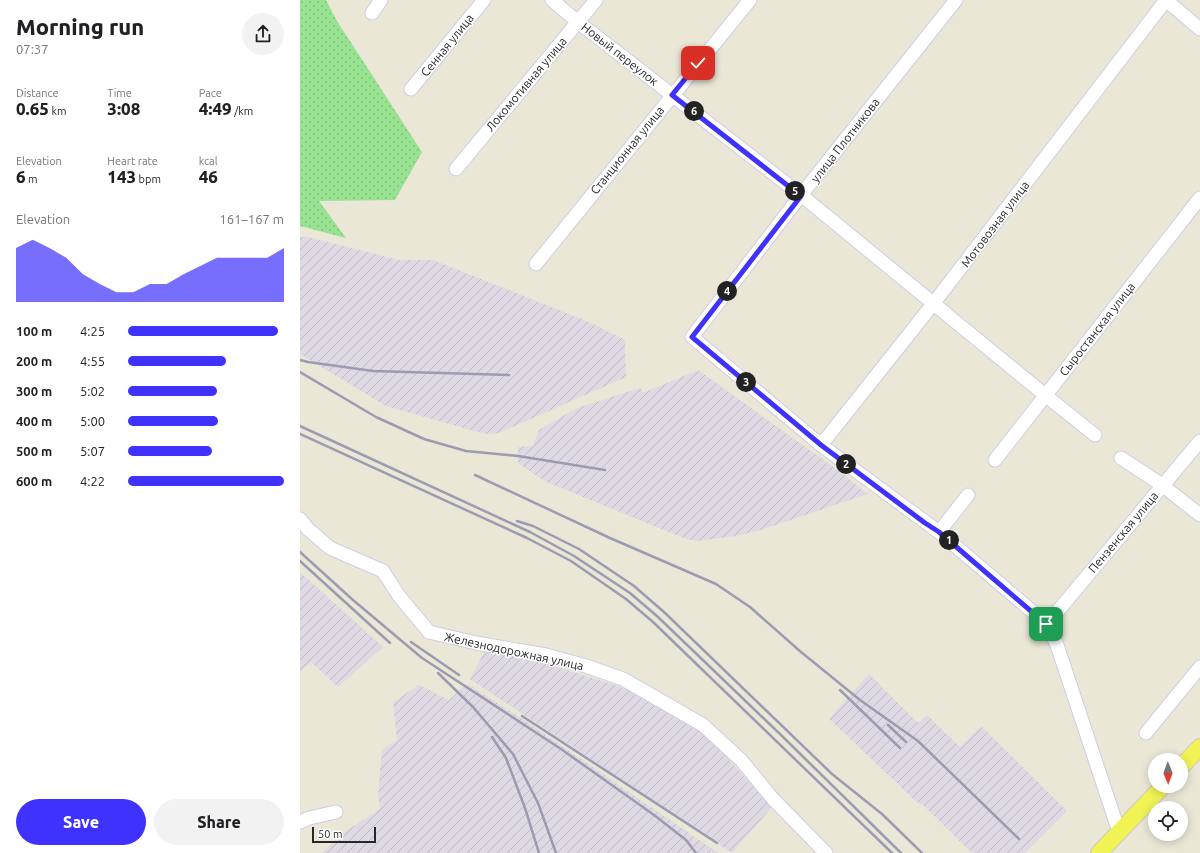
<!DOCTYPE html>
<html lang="en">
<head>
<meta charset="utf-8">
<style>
  :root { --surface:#fff; --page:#f2f2f2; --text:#202124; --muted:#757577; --accent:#3f31fe }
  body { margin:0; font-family:Ubuntu,sans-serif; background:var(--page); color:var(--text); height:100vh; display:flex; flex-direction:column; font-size:15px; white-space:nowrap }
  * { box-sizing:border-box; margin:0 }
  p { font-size:13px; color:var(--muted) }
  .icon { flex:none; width:22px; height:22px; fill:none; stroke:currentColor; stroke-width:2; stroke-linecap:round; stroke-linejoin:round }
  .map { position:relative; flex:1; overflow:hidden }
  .sheet { display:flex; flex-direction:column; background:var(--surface); width:300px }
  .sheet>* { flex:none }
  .needle { width:26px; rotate:179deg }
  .tools { position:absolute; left:848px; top:753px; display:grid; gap:8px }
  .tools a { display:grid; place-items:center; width:40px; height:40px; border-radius:50%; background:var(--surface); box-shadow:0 2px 10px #0003; font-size:20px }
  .scale { position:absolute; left:12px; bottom:10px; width:64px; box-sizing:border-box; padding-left:4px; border:2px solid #272727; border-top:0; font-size:11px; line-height:14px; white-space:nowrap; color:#272727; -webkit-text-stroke:3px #fff; paint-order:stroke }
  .pin { position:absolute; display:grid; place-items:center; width:34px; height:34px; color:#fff; margin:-17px; border-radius:8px; box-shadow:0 2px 6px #0006 }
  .km { position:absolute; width:20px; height:20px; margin:-10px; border-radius:50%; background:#222; color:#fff; font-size:11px; line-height:20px; text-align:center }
  .round { display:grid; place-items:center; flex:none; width:42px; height:42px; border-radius:21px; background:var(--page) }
  .head { display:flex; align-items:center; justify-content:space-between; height:68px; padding:0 16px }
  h1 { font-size:22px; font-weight:800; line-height:30px }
  .stats { display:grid; grid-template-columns:repeat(3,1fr); gap:6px; height:68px; padding:4px 16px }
  .stats div { display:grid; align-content:center }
  .stats b { font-size:17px; font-weight:800 }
  .stats small { font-size:11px; font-weight:400 }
  .stats p { font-size:11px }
  .chart { height:112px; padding:8px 16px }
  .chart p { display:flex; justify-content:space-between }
  .chart svg { width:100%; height:72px; margin-top:4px; fill:var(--accent); opacity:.7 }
  .button { display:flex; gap:8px; margin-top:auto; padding:8px 16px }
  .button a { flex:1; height:46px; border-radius:24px; background:var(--accent); color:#fff; font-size:16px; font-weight:800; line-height:46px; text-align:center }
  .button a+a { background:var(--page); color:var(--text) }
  ul { padding:0 16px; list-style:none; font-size:13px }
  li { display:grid; grid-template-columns:64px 48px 1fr; align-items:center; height:30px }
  li i { height:10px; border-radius:5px; background:var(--accent) }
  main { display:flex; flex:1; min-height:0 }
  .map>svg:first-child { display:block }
</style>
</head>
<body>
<main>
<section class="sheet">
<div class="head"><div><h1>Morning run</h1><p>07:37</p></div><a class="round"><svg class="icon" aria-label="share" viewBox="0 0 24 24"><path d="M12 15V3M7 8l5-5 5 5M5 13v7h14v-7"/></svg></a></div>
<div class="stats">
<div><p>Distance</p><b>0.65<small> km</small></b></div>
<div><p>Time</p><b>3:08</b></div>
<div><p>Pace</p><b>4:49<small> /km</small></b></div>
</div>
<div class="stats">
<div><p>Elevation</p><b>6<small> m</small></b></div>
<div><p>Heart rate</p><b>143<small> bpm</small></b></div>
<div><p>kcal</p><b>46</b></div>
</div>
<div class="chart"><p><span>Elevation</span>161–167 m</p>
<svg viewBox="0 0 160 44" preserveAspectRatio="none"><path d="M0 44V11L10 6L20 11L30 17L40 27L50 33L60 38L70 38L80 33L90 33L100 27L110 22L120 17L130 17L140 17L150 17L160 11V44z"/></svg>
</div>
<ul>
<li><b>100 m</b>4:25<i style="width:96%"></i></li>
<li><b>200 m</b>4:55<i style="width:63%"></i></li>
<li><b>300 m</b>5:02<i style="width:57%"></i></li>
<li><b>400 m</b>5:00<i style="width:58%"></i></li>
<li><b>500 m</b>5:07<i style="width:54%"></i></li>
<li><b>600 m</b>4:22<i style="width:100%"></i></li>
</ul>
<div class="button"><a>Save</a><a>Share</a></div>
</section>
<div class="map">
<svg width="900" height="853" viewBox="0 0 900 853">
  <defs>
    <pattern id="industrial-furrows" width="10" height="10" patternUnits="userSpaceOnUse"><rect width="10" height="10" fill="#ded9e2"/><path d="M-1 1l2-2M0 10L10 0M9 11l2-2" fill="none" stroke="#bebac2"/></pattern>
    <pattern id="grass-dots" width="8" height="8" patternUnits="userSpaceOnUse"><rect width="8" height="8" fill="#98e391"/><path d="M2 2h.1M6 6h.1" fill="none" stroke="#83c37d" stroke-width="1.8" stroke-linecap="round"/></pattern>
  </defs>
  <rect width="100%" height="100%" fill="#eae7d7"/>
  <path fill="url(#industrial-furrows)" d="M0,237H7L99,260H133L289,322L325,340L326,377L199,433L185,434L86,406L0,354Z
    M398,370L543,474L567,494L461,530L435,536L397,541L386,539L244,481L218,463V447L233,446L239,430L277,408L340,388L343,393Z
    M0,572L83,647L38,687L11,662L0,672Z
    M186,649L238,661L327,689L406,735L472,807L432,853L170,679Z
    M569,674L618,723L627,715L660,747L681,726L767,811L725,853H672L621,803L619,804L529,719Z
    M167,684L221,718L418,853H22L40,835L80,809L78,794L82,750L97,740L93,702L119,685L149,700Z"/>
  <path fill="url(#grass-dots)" d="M0,0H26L37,21L122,152L95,200L19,201L46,238L0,226Z"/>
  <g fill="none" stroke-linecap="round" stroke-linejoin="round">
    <g stroke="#cecde1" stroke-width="15">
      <path id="minor" d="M252,0L278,22L501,195L745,395L795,435
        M656,0L501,195L392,337L521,445L639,532L747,624L757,645L819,832
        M866,0L900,29
        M72,13L81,0
        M111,89L184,0
        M156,169L296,0
        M236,264L450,0
        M521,445L633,304L866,0
        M821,458L862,485L900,515
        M695,460L900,198
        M0,519L8,529L30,548L83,571L99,596L129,632L176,643L246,655L286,666L323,679L403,725L441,760L473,799L526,853
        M639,532L668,495
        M747,624L900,441
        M846,733L900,667
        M0,822L9,818L36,812"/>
    </g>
    <g stroke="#cbcbcb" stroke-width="18">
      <path id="major" d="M881,767L900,747
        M799,853L863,786"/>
    </g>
    <use href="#minor" stroke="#fff" stroke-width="13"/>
    <use href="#major" stroke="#f0f353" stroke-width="16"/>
    <path stroke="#9d9bb2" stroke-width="2.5" d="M0,360L8,362L73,371L209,375
      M0,372L76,417L124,439L166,451L218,456L305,470
      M0,426L230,532L274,556L330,593L358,617L481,735L601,853
      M0,434L227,538L271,561L326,599L353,622L592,853
      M175,475L310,538L416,584L450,607L501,652L560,700L618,741L719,839
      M217,521L233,526L279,549L334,586L364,612L532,774L582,814L622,853
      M0,552L53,600L122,658L261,749L354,815L386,840L396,853
      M0,561L90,643
      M111,642L159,675
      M138,673L173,707L213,754L238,803L256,853
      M540,690L600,748
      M222,716L417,843
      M588,725L606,742
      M192,737L206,758L225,808L239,853"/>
  </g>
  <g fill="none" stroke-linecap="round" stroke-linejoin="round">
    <g stroke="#fff" stroke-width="8">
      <path id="route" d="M398,63L372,95L501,196L392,337L521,445L625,523L639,532L746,624"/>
    </g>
    <use href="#route" stroke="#3f31fe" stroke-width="5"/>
  </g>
  <g text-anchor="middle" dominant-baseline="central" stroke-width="3" stroke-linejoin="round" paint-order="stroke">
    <g font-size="12" fill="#272727" stroke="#fff">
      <text transform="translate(147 45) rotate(-51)">Сенная улица</text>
      <text transform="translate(320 54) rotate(38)">Новый переулок</text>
      <text transform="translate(226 84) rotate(-50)">Локомотивная улица</text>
      <text transform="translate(545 140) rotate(-52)">улица Плотникова</text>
      <text transform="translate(327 150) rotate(-51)">Станционная улица</text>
      <text transform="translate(695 224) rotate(-53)">Мотовозная улица</text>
      <text transform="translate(797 329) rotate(-52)">Сыростанская улица</text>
      <text transform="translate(823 532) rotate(-50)">Пензенская улица</text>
      <text transform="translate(214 651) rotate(12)">Железнодорожная улица</text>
    </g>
  </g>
</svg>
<div class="tools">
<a><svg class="needle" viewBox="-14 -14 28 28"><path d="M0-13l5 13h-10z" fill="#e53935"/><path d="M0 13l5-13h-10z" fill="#757577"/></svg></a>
<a><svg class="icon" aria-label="locate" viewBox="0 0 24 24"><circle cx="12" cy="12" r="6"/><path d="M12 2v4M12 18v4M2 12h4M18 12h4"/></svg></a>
</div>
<div class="scale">50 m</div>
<div class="pin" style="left:746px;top:624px;background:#1e9e55"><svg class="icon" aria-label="arrive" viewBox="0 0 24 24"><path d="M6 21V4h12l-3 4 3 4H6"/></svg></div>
<div class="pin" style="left:398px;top:63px;background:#d93025"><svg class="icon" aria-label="check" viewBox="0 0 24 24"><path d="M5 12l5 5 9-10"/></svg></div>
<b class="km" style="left:649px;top:540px">1</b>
<b class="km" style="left:546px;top:464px">2</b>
<b class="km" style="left:446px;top:382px">3</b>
<b class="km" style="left:427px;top:291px">4</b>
<b class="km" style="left:495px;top:191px">5</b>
<b class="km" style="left:394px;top:111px">6</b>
</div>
</main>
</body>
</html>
